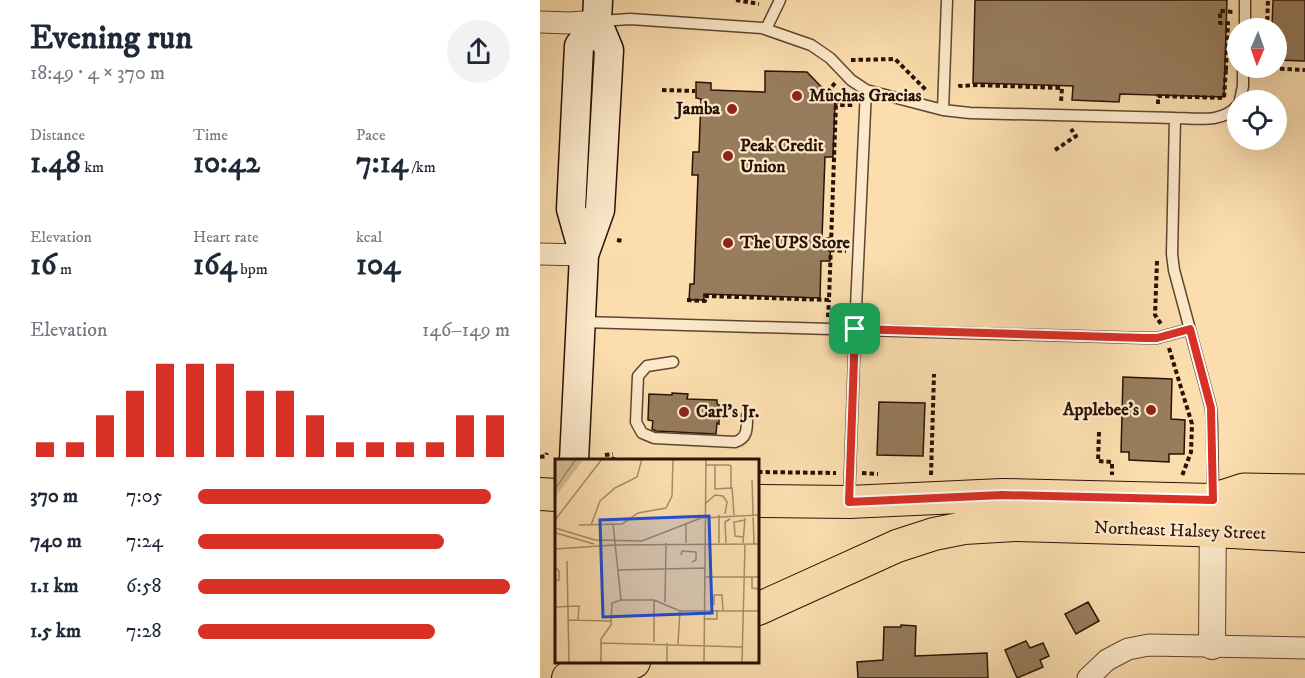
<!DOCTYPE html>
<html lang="en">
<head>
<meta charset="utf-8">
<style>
  :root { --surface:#fff; --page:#f2f2f3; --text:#1f2937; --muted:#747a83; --accent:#d93025 }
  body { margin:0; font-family:"IM FELL DW Pica",serif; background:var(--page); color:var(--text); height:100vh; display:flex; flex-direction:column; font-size:22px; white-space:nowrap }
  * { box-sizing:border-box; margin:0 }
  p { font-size:20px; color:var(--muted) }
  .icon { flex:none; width:33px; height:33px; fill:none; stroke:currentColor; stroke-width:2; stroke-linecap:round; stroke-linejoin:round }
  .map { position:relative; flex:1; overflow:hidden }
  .drawer { display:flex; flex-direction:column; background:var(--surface); width:540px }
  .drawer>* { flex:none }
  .needle { width:39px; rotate:182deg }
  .controls { position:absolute; left:687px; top:18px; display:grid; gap:12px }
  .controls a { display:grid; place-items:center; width:60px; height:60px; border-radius:50%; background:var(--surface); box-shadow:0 6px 24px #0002; font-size:30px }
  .pin { position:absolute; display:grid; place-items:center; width:51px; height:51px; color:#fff; margin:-26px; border-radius:12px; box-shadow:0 3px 9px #0006 }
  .round { display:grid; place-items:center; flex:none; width:63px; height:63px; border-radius:32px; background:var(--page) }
  .head { display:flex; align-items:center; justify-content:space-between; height:102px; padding:0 30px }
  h1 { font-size:33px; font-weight:800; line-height:45px }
  .stats { display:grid; grid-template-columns:repeat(3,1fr); gap:9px; height:102px; padding:6px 30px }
  .stats div { display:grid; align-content:center }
  .stats b { font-size:30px; font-weight:800 }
  .stats small { font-size:16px; font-weight:400 }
  .stats p { font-size:16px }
  .chart { height:168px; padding:12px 30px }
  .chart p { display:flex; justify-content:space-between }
  .chart svg { width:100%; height:108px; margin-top:6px; stroke:var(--accent); stroke-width:6 }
  ul { padding:0 30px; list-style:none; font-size:20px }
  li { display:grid; grid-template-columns:96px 72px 1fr; align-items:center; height:45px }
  li i { height:15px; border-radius:8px; background:var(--accent) }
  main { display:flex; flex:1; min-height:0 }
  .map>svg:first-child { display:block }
</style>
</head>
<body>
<main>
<section class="drawer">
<div class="head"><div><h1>Evening run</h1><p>18:49 · 4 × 370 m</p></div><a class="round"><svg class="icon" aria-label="share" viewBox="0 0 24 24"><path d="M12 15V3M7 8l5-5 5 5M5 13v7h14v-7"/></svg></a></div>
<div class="stats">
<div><p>Distance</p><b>1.48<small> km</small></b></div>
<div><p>Time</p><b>10:42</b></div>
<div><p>Pace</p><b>7:14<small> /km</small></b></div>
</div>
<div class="stats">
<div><p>Elevation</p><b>16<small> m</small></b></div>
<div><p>Heart rate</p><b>164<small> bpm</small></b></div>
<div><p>kcal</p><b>104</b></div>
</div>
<div class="chart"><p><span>Elevation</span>146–149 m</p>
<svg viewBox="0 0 160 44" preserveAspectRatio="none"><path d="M5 44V38M15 44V38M25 44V27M35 44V17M45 44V6M55 44V6M65 44V6M75 44V17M85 44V17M95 44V27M105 44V38M115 44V38M125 44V38M135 44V38M145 44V27M155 44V27"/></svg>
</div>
<ul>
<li><b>370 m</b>7:05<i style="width:94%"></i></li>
<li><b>740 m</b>7:24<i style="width:79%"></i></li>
<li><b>1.1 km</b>6:58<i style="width:100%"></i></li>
<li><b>1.5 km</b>7:28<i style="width:76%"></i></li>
</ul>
</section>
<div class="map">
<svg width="765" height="678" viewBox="0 0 765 678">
  <rect width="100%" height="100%" fill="#fbddae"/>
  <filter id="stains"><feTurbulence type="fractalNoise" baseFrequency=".00333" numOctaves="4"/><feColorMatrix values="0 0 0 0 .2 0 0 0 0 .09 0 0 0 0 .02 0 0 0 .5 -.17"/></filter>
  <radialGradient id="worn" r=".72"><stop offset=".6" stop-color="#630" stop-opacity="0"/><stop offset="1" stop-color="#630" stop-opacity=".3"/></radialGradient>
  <path fill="#977c5d" stroke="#2a1205" stroke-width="1.5" d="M435,0H687L684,97L580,94L579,102L532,100L533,86L433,83Z
    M733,0H765V61L736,60V28H732Z
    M225,71L267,72L295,101L293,157H285L282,238H291L290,261H281L280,298L164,294V300H149L150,284H154L158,175H152L153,152H159L161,99L156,98V82L171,83V90L225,92Z
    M583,377L632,379L631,419L645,420L644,454H629V462L589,460V452H581Z
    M132,393L148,394L147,399L177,400V404L179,405V424L177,423L176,434L116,431L112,429L113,421L108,420L109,394L132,395Z
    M339,402L385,403L383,456L337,455Z
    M548,602L559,621L536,634L525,614Z
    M361,625L376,626L375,656L447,653L448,678H318L317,662L343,660L344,627H361Z
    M486,641L490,648L503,643L509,656L500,660L503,667L477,678L465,650Z"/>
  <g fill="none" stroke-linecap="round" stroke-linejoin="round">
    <g stroke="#5e452f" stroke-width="13">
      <path id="service" d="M60,21L90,19L222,28L271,45L290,58L311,80L326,90L403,110L430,113L635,118
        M705,28V0
        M226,29L240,0
        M700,100L703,86V68
        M403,110L407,0
        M43,322L604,338H617L650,329
        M133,362L107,366L98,376L96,422L102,433L114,438L195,442C208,438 207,428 207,416
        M673,495L672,425L671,408L634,270L632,254L635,118C657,118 682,124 698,105
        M309,501L315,329L326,90"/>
    </g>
    <g stroke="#5e452f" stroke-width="23">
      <path id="minor" d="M0,22L30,23L57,21
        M0,254L44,255
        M548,678L567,660L588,649L609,645L765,648"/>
    </g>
    <g stroke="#5e452f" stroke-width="28">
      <path id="tertiary" d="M672,646L673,512"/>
    </g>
    <g stroke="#2a1205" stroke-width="31">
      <path id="secondary" d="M44,255L31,209L39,46L57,21
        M34,460L44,255L60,210L69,50L57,21L58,0"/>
    </g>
    <g stroke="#2a1205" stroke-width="34">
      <path id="primary" d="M0,494L16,495
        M218,501L309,502L462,495L673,500L703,504L765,508
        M218,609L357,546L394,534L424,528L475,525L655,530L765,536
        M28,678L57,673L94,662"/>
    </g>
    <g stroke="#2a1205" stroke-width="35">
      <path id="motorway" d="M673,500L704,490L765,491"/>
    </g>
    <path stroke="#2a1205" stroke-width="4" stroke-dasharray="4.5 3" stroke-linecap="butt" d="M196,0L219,4
      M727,28L728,0
      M311,60L355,59L386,90
      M688,68H686L688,23H680V11L694,12
      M717,68H726
      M725,68L765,70
      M295,83L288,92L298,105H314
      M420,84V86L436,85L522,88L521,102
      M122,90L155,91
      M618,104V96L684,98L686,68
      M515,150L536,136L531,129
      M77,240L83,241
      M290,250L306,251
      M617,261L615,315L621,324
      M147,300L165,301V296L289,300L296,102
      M288,317L289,300
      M629,348L652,424L651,452L642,476
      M559,432L558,461L572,462V475
      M65,455L73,454
      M0,457L6,456L7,453
      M73,460L74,457
      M218,472L296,473
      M322,473L338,474
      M391,475L394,374"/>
    <use href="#service" stroke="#fce9ca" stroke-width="10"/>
    <use href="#minor" stroke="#fce9ca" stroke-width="21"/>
    <use href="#tertiary" stroke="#fce9ca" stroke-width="26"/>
    <use href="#secondary" stroke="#fce9ca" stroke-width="28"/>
    <use href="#primary" stroke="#fbddae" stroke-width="32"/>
    <use href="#motorway" stroke="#fbddae" stroke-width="33"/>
  </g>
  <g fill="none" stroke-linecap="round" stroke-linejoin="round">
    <g stroke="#fff" stroke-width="12">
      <path id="route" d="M315,329L604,338H617L650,329L671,408L673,500L462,495L309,502Z"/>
    </g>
    <use href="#route" stroke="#d93025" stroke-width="8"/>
  </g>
  <g fill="#8f2418" stroke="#fce9ca" stroke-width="2">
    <circle cx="257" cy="96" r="6"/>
    <circle cx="192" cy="109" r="6"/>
    <circle cx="188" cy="156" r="6"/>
    <circle cx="188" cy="243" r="6"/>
    <circle cx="611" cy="410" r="6"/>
    <circle cx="144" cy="412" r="6"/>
  </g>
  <g text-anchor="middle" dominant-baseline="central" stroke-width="4.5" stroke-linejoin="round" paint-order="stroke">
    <g font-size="18" font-weight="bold" fill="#2a1205" stroke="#fce9ca" text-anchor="start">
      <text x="269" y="96">Muchas Gracias</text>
      <text x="180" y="109" text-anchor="end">Jamba</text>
      <text x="200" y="146">Peak Credit<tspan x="200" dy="21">Union</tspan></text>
      <text x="200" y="243">The UPS Store</text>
      <text x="599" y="410" text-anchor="end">Applebee's</text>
      <text x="156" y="412">Carl's Jr.</text>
    </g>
    <g font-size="18" fill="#2a1205" stroke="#fce9ca">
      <text transform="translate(640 531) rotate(2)">Northeast Halsey Street</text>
    </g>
  </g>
  <g transform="translate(15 459)">
    <rect width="204" height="204" fill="#fbddae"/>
    <path d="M0,0H29L0,38Z" fill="#d7ba91"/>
    <path fill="none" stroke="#a78c6a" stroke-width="1.5" d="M150,6H174L176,7V29L160,30V6M197,21L199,85M177,28L179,56M0,30L21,0M151,44L160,36L168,37L172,43L170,55M164,56V84M0,61L47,0M24,66L67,65L83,54L111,49L117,37L118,0M36,66L45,42L60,29L82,18L87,0M0,69L40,81L87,82L146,59L204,56M1,74L39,85M188,78L180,77L179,63L190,61M131,84V65M171,84L170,63L175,60M188,84L190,59M56,86L204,85M0,90L59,86M126,96L127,92L141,93V101L137,103M12,102L14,204M0,108L4,112V121H0M63,111L150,109M150,118H204M197,118V129L204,130M66,141H99L125,152H204M99,141V183M110,143L111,84M159,146V136H167L168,151M0,148L24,147L23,161M150,160H162V151M13,161L56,162M46,184L187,188M123,185L125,151M46,204V180L56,166L57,144L66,141L58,65M112,204V184M149,204L151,0M187,204L190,85"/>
    <path fill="#1d4ed8" fill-opacity="0.15" stroke="#1d4ed8" stroke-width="3" d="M154,57L157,154L48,158L45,61Z"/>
    <rect width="204" height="204" fill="none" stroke="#2a1205" stroke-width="3"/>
  </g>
  <rect width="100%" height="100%" filter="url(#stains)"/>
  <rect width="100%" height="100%" fill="url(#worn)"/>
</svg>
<div class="controls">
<a><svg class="needle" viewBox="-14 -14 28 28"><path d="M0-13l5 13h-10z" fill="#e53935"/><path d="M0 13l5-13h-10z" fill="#747a83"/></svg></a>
<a><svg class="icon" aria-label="locate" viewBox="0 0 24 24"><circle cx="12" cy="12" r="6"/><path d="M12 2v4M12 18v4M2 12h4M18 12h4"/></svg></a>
</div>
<div class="pin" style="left:315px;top:329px;background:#1e9e55"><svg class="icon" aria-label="arrive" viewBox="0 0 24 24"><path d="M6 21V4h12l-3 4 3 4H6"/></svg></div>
</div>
</main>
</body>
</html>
